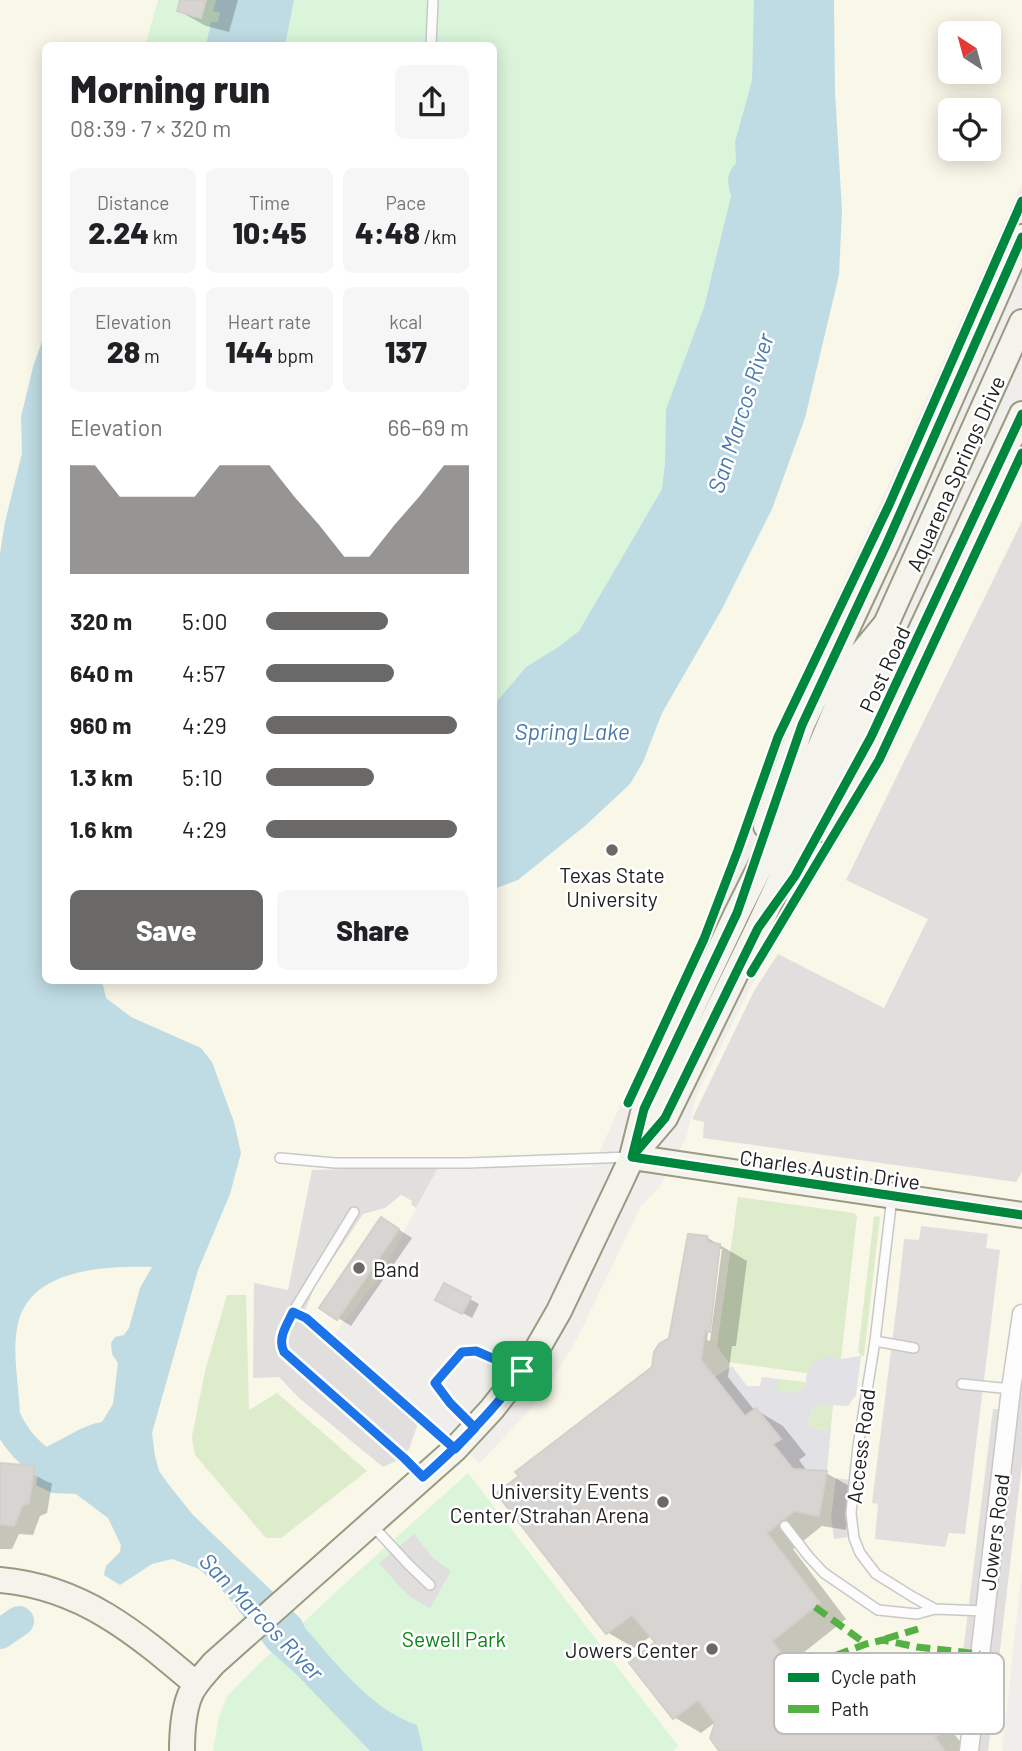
<!DOCTYPE html>
<html lang="en">
<head>
<meta charset="utf-8">
<style>
  :root { --surface:#fff; --page:#f6f6f6; --text:#202124; --muted:#757577; --accent:#6a6968 }
  body { margin:0; font-family:Barlow,sans-serif; background:var(--page); color:var(--text); height:100vh; display:flex; flex-direction:column; font-size:26px; white-space:nowrap }
  * { box-sizing:border-box; margin:0 }
  p { font-size:23px; color:var(--muted) }
  .icon { flex:none; width:38px; height:38px; fill:none; stroke:currentColor; stroke-width:2; stroke-linecap:round; stroke-linejoin:round }
  .map { position:relative; flex:1; overflow:hidden }
  .sheet { position:absolute; left:42px; top:42px; width:455px; height:942px; display:flex; flex-direction:column; background:var(--surface); border-radius:10px; box-shadow:0 4px 18px #0003 }
  .sheet>* { flex:none }
  .needle { width:46px; rotate:324deg }
  .fabs { position:absolute; left:938px; top:21px; display:grid; gap:14px }
  .fabs a { display:grid; place-items:center; width:63px; height:63px; border-radius:10px; background:var(--surface); box-shadow:0 4px 18px #0003; font-size:35px }
  .pin { position:absolute; display:grid; place-items:center; width:60px; height:60px; color:#fff; margin:-30px; border-radius:14px; box-shadow:0 4px 10px #0006 }
  .round { display:grid; place-items:center; flex:none; width:74px; height:74px; border-radius:10px; background:var(--page) }
  .headline { display:flex; align-items:center; justify-content:space-between; height:119px; padding:0 28px }
  h1 { font-size:38px; font-weight:800; line-height:52px }
  .figures { display:grid; grid-template-columns:repeat(3,1fr); gap:10px; height:119px; padding:7px 28px }
  .figures div { display:grid; align-content:center; border-radius:10px; background:var(--page); text-align:center }
  .figures b { font-size:30px; font-weight:800 }
  .figures small { font-size:19px; font-weight:400 }
  .figures p { font-size:19px }
  .chart { height:196px; padding:14px 28px }
  .chart p { display:flex; justify-content:space-between }
  .chart svg { width:100%; height:126px; margin-top:7px; fill:var(--accent); opacity:.7 }
  .primary-button { display:flex; gap:14px; margin-top:auto; padding:14px 28px }
  .primary-button a { flex:1; height:80px; border-radius:10px; background:var(--accent); color:#fff; font-size:28px; font-weight:800; line-height:80px; text-align:center }
  .primary-button a+a { background:var(--page); color:var(--text) }
  ul { padding:0 28px; list-style:none; font-size:23px }
  li { display:grid; grid-template-columns:112px 84px 1fr; align-items:center; height:52px }
  li i { height:18px; border-radius:9px; background:var(--accent) }
  .map>svg:first-child { display:block }
</style>
</head>
<body>
<div class="map">
<svg width="1022" height="1751" viewBox="0 0 1022 1751">
  <rect width="100%" height="100%" fill="#f0eeeb"/>
  <path fill="#f8f7e8" fill-rule="evenodd" d="M0,0H1022V183L883,497L780,718L699,937L592,1167L572,1168L439,1166L378,1280L334,1334L480,1463L526,1414L553,1379L578,1337L641,1206L659,1188L686,1138L696,1097L750,988L886,763L1022,463V1569L1002,1751H0ZM950,33H989V72H950ZM46,46H494V980H46ZM950,110H989V149H950Z"/>
  <path fill="#ddeccb" d="M738,1197L854,1213L857,1216L841,1359L830,1356L813,1364L807,1373L728,1362L717,1346Z
    M877,1216L880,1217L864,1356H861L858,1352L874,1217Z
    M227,1295H246L249,1410L277,1393L367,1471L281,1538H266L195,1455L192,1437L205,1371Z
    M778,1379L805,1382V1387L795,1393L776,1391Z
    M820,1404L833,1405L831,1427L827,1430L809,1428L811,1410Z"/>
  <path fill="#daf5da" d="M158,0H754L752,80L735,142L736,163L728,184L731,196L704,307L666,409L665,463L662,489L579,631L494,705V46H145Z
    M468,1473L678,1746L673,1751H213L219,1716L228,1695L263,1660L351,1578Z"/>
  <path fill="#e0dfde" d="M1022,521V1172L1016,1182L703,1138L704,1122L692,1119L754,991L778,954L884,1008L928,919L846,880Z
    M439,1166L416,1208L411,1204L412,1201L401,1195L385,1208L363,1214L315,1286L304,1313L421,1415L409,1449L398,1460L383,1467L299,1398L279,1377L253,1378L254,1283L288,1290L312,1170Z
    M921,1226L988,1234L986,1248L1000,1250L965,1534L949,1533L945,1547L875,1539L878,1504L872,1503L898,1295L904,1239L919,1240Z
    M1022,1351V1464L988,1751H973L978,1703L957,1701L993,1409L1014,1410Z
    M836,1478L850,1480L845,1517L848,1537L834,1539L831,1517Z
    M414,1534L432,1557L451,1571L430,1608L412,1598L399,1586L379,1563Z"/>
  <path fill="#e2e1e5" d="M830,1356L841,1359L861,1356L856,1395L848,1406L820,1404L811,1410L809,1428L826,1430L831,1427L827,1471L793,1469L773,1444L780,1439L757,1408L745,1416L715,1377L732,1366L747,1386H760L762,1377L778,1379L777,1391L795,1393L805,1387L807,1373L813,1364L820,1359Z"/>
  <path fill="#bfdbe3" d="M216,0H294L285,45H203L207,41L211,22H218L220,13L213,11Z
    M754,0H834L835,92L842,210L839,275L805,418L772,509L722,609L662,713L643,762L630,784L586,825L518,880L494,889V705L526,667L560,646L579,631L662,489L665,463L666,409L704,307L731,196C727,181 726,175 736,163L735,142L752,80Z
    M45,333L46,980H98L103,985L106,998L131,1017L201,1048L212,1062L234,1122L241,1153L230,1194L198,1270L152,1433L155,1456L159,1471L169,1485L193,1515L301,1619L305,1628C338,1665 369,1708 417,1725L423,1751H370L297,1675L268,1649L233,1603L216,1583L199,1569L172,1559L152,1564L120,1585L104,1575L106,1566L120,1552L121,1545L108,1518L76,1494L52,1493L36,1485L41,1461L48,1446C66,1438 82,1425 102,1422L113,1404L118,1363L112,1354L111,1343L115,1337L124,1335L129,1328L140,1288L152,1267C105,1266 27,1268 17,1328C12,1358 20,1389 20,1420L0,1430V554L5,522L22,453L21,417L33,367Z"/>
  <path fill="#0003" fill-rule="evenodd" d="M182,0H238L229,32L206,26L179,11Z
    M395,1227L412,1238L351,1326L338,1318Z
    M706,1237L747,1261L736,1346H732L728,1377L755,1411L756,1410L783,1426L806,1455L799,1460L808,1472L826,1473L853,1488L846,1530L822,1526L793,1549L846,1619L798,1657L803,1663L815,1664L847,1684L880,1657L906,1673L966,1749L964,1751H721L717,1721L701,1733L674,1717L657,1643L651,1636L634,1648L607,1632L654,1368L671,1339ZM718,1249H722L710,1341L707,1340Z
    M445,1285L479,1304L472,1318L437,1299Z
    M0,1464L34,1468L53,1478L47,1513L40,1516L33,1535L19,1534L12,1549H0Z"/>
  <g fill="none" stroke-linecap="round" stroke-linejoin="round">
    <path stroke="#bfdbe3" stroke-width="30" d="M0,1397C5,1427 24,1453 51,1467C59,1471 69,1472 78,1474
      M0,1634L19,1621"/>
  </g>
  <path fill="#d7d4d2" stroke="#d3d0cc" stroke-width="2" d="M180,0H206L201,18L177,11Z
    M381,1217L399,1229L337,1320L319,1308Z
    M688,1234L707,1236L708,1242L720,1244L710,1332L705,1331L701,1360L745,1416L756,1408L781,1439L773,1444L793,1469L827,1471L819,1516L794,1511L767,1533L820,1603L772,1641L787,1660L816,1663L831,1682L837,1676L843,1684L879,1655L940,1734L935,1737L944,1751H719L710,1738L715,1723L698,1700L673,1719L629,1663L655,1642L632,1615L606,1634L496,1493L519,1476L515,1472L652,1367L654,1352L659,1344L669,1338Z
    M444,1283L471,1297L462,1314L435,1300Z
    M0,1463L35,1466L29,1503L22,1506L14,1526L0,1524Z"/>
  <g fill="none" stroke-linecap="round" stroke-linejoin="round">
    <g stroke="#c9c8c7" stroke-width="12">
      <path id="lane" d="M431,46L433,0
        M280,1158L335,1163H467L630,1157
        M892,1197L875,1341L858,1446L851,1513L854,1538L860,1553L876,1574L913,1597L935,1609L984,1611
        M354,1212L293,1312L281,1338V1346L284,1352L404,1458L422,1476
        M293,1312L306,1318L454,1448
        M875,1341L914,1348
        M962,1384L1011,1389
        M473,1426L450,1403L435,1383L462,1352L476,1351L521,1370
        M372,1525L409,1565L430,1585
        M785,1526L809,1557L824,1573L878,1610L917,1614L935,1609"/>
    </g>
    <g stroke="#c9c8c7" stroke-width="21">
      <path id="street" d="M969,1751L1011,1389L1022,1314"/>
    </g>
    <g stroke="#999a82" stroke-width="28">
      <path id="secondary" d="M766,826L802,725L887,543L1022,237
        M821,829L871,737L1022,414
        M636,1152L665,1118L758,928L849,733L880,663L886,625
        M632,1157L1022,1215
        M0,1580C82,1587 136,1633 196,1684
        M182,1751C182,1733 183,1712 190,1695C195,1683 205,1674 213,1664L455,1449L492,1409L532,1358L559,1311L619,1185L632,1157L644,1109L737,913L821,745L857,659L886,624L1022,322"/>
    </g>
    <use href="#lane" stroke="#fdfcfc" stroke-width="9"/>
    <use href="#street" stroke="#fdfcfc" stroke-width="18"/>
    <use href="#secondary" stroke="#f4f4ed" stroke-width="24"/>
    <path stroke="#55b145" stroke-width="7" stroke-dasharray="14 7" stroke-linecap="butt" d="M815,1607L866,1644
      M885,1639L918,1629
      M816,1663L866,1644L883,1640L917,1647L980,1654"/>
    <g stroke="#fff" stroke-width="13">
      <path id="cycleway" d="M751,973L879,760L1022,453
        M628,1103L704,939L738,850L778,737L889,505L1022,201
        M635,1153L665,1118L758,928L795,876L871,737L1022,414
        M632,1157L644,1109L737,913L802,725L887,543L1022,237
        M632,1157L1022,1215"/>
    </g>
    <use href="#cycleway" stroke="#00873e" stroke-width="9"/>
  </g>
  <g fill="none" stroke-linecap="round" stroke-linejoin="round">
    <g stroke="#fff" stroke-width="14">
      <path id="route" d="M522,1371C494,1411 459,1445 423,1477L404,1458L284,1352C277,1338 287,1325 293,1312L306,1318L455,1449L475,1428L450,1403L435,1383L462,1352L476,1351L522,1371"/>
    </g>
    <use href="#route" stroke="#1a73e8" stroke-width="9"/>
  </g>
  <g fill="#6a6968" stroke="#fff" stroke-width="2.5">
    <circle cx="612" cy="850" r="7"/>
    <circle cx="359" cy="1268" r="7"/>
    <circle cx="663" cy="1502" r="7"/>
    <circle cx="712" cy="1649" r="7"/>
  </g>
  <g text-anchor="middle" dominant-baseline="central" stroke-width="5" stroke-linejoin="round" paint-order="stroke">
    <g font-size="21" fill="#222" stroke="#fff">
      <text transform="translate(955 473) rotate(-66)">Aquarena Springs Drive</text>
      <text transform="translate(884 669) rotate(-65)">Post Road</text>
      <text transform="translate(830 1169) rotate(8)">Charles Austin Drive</text>
      <text transform="translate(860 1446) rotate(-83)">Access Road</text>
      <text transform="translate(994 1532) rotate(-83)">Jowers Road</text>
    </g>
    <g font-size="21" fill="#222" stroke="#fff" text-anchor="end">
      <text x="612" y="874" text-anchor="middle">Texas State<tspan x="612" dy="24">University</tspan></text>
      <text x="373" y="1268" text-anchor="start">Band</text>
      <text x="649" y="1490">University Events<tspan x="649" dy="24">Center/Strahan Arena</tspan></text>
      <text x="698" y="1649">Jowers Center</text>
    </g>
    <g font-size="21" fill="#0c8416" stroke="#fff">
      <text x="454" y="1638">Sewell Park</text>
    </g>
    <g font-size="23" font-style="italic" fill="#4a7aab" stroke="#fff">
      <text transform="translate(740 413) rotate(-72)">San Marcos River</text>
      <text x="572" y="731">Spring Lake</text>
      <text transform="translate(262 1616) rotate(46)">San Marcos River</text>
    </g>
  </g>
  <rect x="774" y="1653" width="230" height="81" rx="10" fill="#fff" stroke="#bdbdbd" stroke-width="2"/>
  <rect x="788" y="1673" width="31" height="9" fill="#00873e"/>
  <rect x="788" y="1705" width="31" height="8" fill="#55b145"/>
  <g font-size="19" fill="#222">
    <text x="831" y="1684">Cycle path</text>
    <text x="831" y="1716">Path</text>
  </g>
</svg>
<div class="fabs">
<a><svg class="needle" viewBox="-14 -14 28 28"><path d="M0-13l5 13h-10z" fill="#e53935"/><path d="M0 13l5-13h-10z" fill="#757577"/></svg></a>
<a><svg class="icon" aria-label="locate" viewBox="0 0 24 24"><circle cx="12" cy="12" r="6"/><path d="M12 2v4M12 18v4M2 12h4M18 12h4"/></svg></a>
</div>
<div class="pin" style="left:522px;top:1371px;background:#1e9e55"><svg class="icon" aria-label="arrive" viewBox="0 0 24 24"><path d="M6 21V4h12l-3 4 3 4H6"/></svg></div>
<section class="sheet">
<div class="headline"><div><h1>Morning run</h1><p>08:39 · 7 × 320 m</p></div><a class="round"><svg class="icon" aria-label="share" viewBox="0 0 24 24"><path d="M12 15V3M7 8l5-5 5 5M5 13v7h14v-7"/></svg></a></div>
<div class="figures">
<div><p>Distance</p><b>2.24<small> km</small></b></div>
<div><p>Time</p><b>10:45</b></div>
<div><p>Pace</p><b>4:48<small> /km</small></b></div>
</div>
<div class="figures">
<div><p>Elevation</p><b>28<small> m</small></b></div>
<div><p>Heart rate</p><b>144<small> bpm</small></b></div>
<div><p>kcal</p><b>137</b></div>
</div>
<div class="chart"><p><span>Elevation</span>66–69 m</p>
<svg viewBox="0 0 160 44" preserveAspectRatio="none"><path d="M0 44V6L10 6L20 17L30 17L40 17L50 17L60 6L70 6L80 6L90 17L100 27L110 38L120 38L130 27L140 17L150 6L160 6V44z"/></svg>
</div>
<ul>
<li><b>320 m</b>5:00<i style="width:60%"></i></li>
<li><b>640 m</b>4:57<i style="width:63%"></i></li>
<li><b>960 m</b>4:29<i style="width:94%"></i></li>
<li><b>1.3 km</b>5:10<i style="width:53%"></i></li>
<li><b>1.6 km</b>4:29<i style="width:94%"></i></li>
</ul>
<div class="primary-button"><a>Save</a><a>Share</a></div>
</section>
</div>
</body>
</html>
